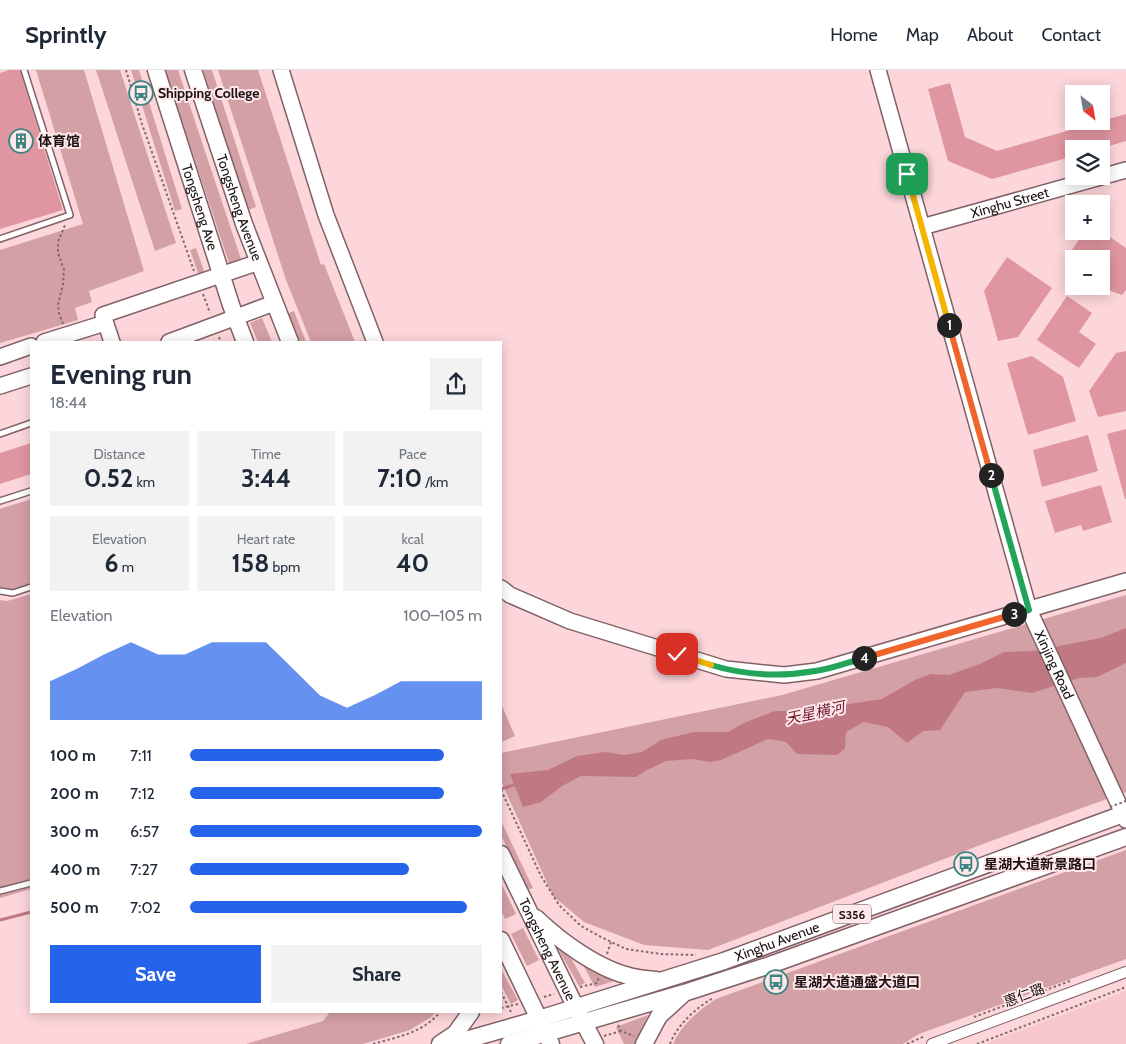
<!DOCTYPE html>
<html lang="en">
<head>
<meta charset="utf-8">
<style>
  :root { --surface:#fff; --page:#f2f2f3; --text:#1f2937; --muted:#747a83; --line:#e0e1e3; --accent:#2563eb }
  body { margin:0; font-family:Cabin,"Noto Sans SC",sans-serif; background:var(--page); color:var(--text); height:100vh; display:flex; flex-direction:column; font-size:19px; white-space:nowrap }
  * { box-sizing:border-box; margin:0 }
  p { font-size:16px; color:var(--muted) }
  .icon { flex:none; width:28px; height:28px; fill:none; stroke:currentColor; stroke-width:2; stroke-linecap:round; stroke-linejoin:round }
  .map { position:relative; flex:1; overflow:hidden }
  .side { position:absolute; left:30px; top:271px; width:472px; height:672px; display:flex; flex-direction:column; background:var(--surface); border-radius:0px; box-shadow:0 2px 12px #0003 }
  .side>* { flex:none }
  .needle { width:32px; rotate:149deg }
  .controls { position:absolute; left:1065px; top:15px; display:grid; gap:10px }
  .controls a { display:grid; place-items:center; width:45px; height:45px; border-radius:0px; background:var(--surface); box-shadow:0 2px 12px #0003; font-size:25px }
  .pin { position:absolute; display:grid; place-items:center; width:42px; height:42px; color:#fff; margin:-21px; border-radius:10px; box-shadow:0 2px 8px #0006 }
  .km { position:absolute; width:25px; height:25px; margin:-12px; border-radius:50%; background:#222; color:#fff; font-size:14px; line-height:25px; text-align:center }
  .round { display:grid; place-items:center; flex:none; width:52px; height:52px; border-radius:0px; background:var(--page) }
  .head { display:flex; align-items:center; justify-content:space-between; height:85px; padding:0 20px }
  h1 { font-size:28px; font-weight:700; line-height:38px }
  .figures { display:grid; grid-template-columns:repeat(3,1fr); gap:8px; height:85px; padding:5px 20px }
  .figures div { display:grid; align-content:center; border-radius:0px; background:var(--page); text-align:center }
  .figures b { font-size:25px; font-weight:700 }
  .figures small { font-size:14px; font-weight:400 }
  .figures p { font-size:14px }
  .chart { height:140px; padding:10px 20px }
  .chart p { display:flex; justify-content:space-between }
  .chart svg { width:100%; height:90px; margin-top:5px; fill:var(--accent); opacity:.7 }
  .primary-button { display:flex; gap:10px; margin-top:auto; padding:10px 20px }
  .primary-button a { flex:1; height:58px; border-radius:0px; background:var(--accent); color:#fff; font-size:20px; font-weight:700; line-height:58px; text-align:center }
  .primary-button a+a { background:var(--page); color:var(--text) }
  ul { padding:0 20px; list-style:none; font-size:16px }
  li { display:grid; grid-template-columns:80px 60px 1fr; align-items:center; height:38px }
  li i { height:12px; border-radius:6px; background:var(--accent) }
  header { display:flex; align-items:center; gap:30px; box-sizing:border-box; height:70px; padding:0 25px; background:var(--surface); border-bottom:1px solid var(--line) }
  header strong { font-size:24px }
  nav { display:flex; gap:28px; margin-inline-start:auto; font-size:18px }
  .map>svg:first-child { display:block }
</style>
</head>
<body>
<header>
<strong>Sprintly</strong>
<nav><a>Home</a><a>Map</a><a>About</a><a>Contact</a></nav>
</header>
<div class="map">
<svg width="1126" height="974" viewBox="0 0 1126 974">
  <rect width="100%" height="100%" fill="#fcd6db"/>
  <path fill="#f6c8ce" d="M1126,921V974H985Z"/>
  <path fill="#d3a0a6" d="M36,0H84L144,201L89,221L92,232L75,238L78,250L0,273V180L83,154Z
    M96,0H120L176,173L155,181Z
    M131,0H139L182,139L175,141Z
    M165,0H178L246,204L234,208Z
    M203,0H212L256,137L248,140Z
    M218,0H258L321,195L324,194L355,272H311L286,210Z
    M196,178L210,218L204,220L190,180Z
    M294,241L306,272H297L286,244Z
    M262,248L272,272H258L250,253Z
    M31,429V513L11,520L0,517V439Z
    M31,524V819L0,828V530L7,531Z
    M1126,525V722L983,774L708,880L644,875L584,852L553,826L501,711V683L782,625Z
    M501,634L515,666L501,672Z
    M501,751L533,818L527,820L501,765Z
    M1126,780V889L919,964L903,974H673C681,955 699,940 716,929Z
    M501,813L516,844L505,849L501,841Z
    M523,858L539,890L527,896L511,864Z
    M557,877L568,883L585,913L579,916Z
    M583,895L617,910L595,917Z
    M501,899L518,930L511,934L501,915Z
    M330,942H435V943L431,947L410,960L363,974H246L323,951Z
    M648,945L635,974H624L616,957Z"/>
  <path fill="#c07883" d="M1126,558V593L1097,607L1079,608L1032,623L997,618L965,622L940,660L923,661L907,673L888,657L864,652L846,662L845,678L837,685L797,684L786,672L768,669L721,690L710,692L692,689L666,691L645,701L636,707L581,706L562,716L541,732L523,737L510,704L548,700L577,686L605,682L624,685L642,682L661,670L694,662H728L744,653L775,641H803L882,629L915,610L931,604L949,605L982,593L1004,582L1033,581L1101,568Z"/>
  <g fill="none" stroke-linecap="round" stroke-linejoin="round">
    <path stroke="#c07883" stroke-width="3" d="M501,719L517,714
      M0,850L31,842"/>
  </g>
  <path fill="#e096a0" d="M9,0H20L63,140L0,159V3Z
    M950,13L965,67L997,81L1126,44V71L1099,79H1074V86L992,109L948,91L928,19Z
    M1085,161H1091L1101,168L1104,163L1126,178V220L1122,225L1111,221L1101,215V189H1074V195L1065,190Z
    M1007,187L1052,218L1018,267L998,271L984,221Z
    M1067,226L1092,243L1079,262L1096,274L1079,298L1037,270Z
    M1126,281V341L1098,347L1089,321L1116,283Z
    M1032,286L1063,307L1076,351L1028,365L1007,293Z
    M1126,359V429H1125L1107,364Z
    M1088,365L1098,401L1042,417L1033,380Z
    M31,373V404L0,414V383Z
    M1101,415L1112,452L1083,461L1081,455L1055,463L1045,431Z"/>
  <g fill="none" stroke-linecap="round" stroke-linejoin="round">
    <g stroke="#816165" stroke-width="8">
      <path id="lane" d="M0,169L70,145L24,0
        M0,364L31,353
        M0,431L31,421
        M0,521L13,523L31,517
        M0,821L31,813"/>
    </g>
    <g stroke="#816165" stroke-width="12">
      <path id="street" d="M932,974L1126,902"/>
    </g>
    <g stroke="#816165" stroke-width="18">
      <g id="secondary">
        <path d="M281,0L326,145L375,272"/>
        <path id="s1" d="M878,0L1029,540L1126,750"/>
        <path id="s2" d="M922,157L1126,100"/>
        <path d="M44,272L105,253"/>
        <path d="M112,272L103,245L259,192"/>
        <path d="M169,272L274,233"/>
        <path d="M0,287L31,276"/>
        <path d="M0,316L31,306"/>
        <path d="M501,518L510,525L570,551L726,599L784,605L817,601L1126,511"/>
      </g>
    </g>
    <g stroke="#816165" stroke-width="19">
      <g id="primary">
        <path id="s3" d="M156,0L231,235L245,272"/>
        <path id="s4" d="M193,0L244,154L290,272"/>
        <path id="s5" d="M501,784L576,938L595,974"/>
        <path d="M536,848C560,871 599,900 633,907C640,909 648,909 656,910"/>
        <path d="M501,870L551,974"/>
        <path d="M440,974L455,964L471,942"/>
        <path id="s6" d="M452,974L539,949L724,891L1126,743"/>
        <path d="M509,974L684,923L770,895L1126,767"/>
        <path d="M644,974L659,946L681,926"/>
      </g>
    </g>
    <path stroke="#816a6d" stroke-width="2" stroke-dasharray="2.5 2.5" stroke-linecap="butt" d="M126,0L142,54L194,201
      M203,224L210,243
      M63,254L59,243L58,235L63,214L64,200L58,183V172L65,155
      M219,267L221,272
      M501,720L541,806L559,835L581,856L601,867L626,879L661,884L696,885
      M607,884L611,872
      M580,917L597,913L599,907
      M501,922L511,942
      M544,927L554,924
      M501,938L518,934
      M974,947L1070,911
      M618,955L621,961L634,966
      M604,966L621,961
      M373,974C397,967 423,963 440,942
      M670,974C677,955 696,938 713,928
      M907,974L925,966
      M977,974L1126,917"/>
    <use href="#lane" stroke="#fff" stroke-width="5"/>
    <use href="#street" stroke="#fff" stroke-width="10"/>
    <use href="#secondary" stroke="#fff" stroke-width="15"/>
    <use href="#primary" stroke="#fff" stroke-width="16"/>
    <path stroke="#816a6d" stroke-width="2" stroke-dasharray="2.5 2.5" stroke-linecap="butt" d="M1110,737L1126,731"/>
  </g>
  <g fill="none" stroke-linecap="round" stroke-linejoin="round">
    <g stroke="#fff" stroke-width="10">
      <path id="split-1" d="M907,104L949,255"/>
    </g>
    <g stroke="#fff" stroke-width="10">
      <path id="split-2" d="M949,255L991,405"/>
    </g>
    <g stroke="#fff" stroke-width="10">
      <path id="split-3" d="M991,405L1029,540L1014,544"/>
    </g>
    <g stroke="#fff" stroke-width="10">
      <path id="split-4" d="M864,588L1014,544"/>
    </g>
    <g stroke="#fff" stroke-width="10">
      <path id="split-5" d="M711,595C744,605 781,607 815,601C832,599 848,592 864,588"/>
    </g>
    <g stroke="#fff" stroke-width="10">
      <path id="split-6" d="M677,584L711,595"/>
    </g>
    <use href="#split-1" stroke="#f5b400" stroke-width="6"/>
    <use href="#split-2" stroke="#f0652b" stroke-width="6"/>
    <use href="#split-3" stroke="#22a559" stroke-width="6"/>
    <use href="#split-4" stroke="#f0652b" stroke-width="6"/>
    <use href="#split-5" stroke="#22a559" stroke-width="6"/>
    <use href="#split-6" stroke="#f5b400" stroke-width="6"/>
  </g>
  <defs>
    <g id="bus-ring" transform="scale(1.25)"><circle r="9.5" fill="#ffe8ea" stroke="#3c8480" stroke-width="1.5"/><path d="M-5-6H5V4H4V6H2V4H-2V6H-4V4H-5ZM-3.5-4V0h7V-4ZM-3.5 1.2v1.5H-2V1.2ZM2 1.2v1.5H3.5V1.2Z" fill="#3c8480"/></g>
    <g id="building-ring" transform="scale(1.25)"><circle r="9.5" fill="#ffe8ea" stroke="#3c8480" stroke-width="1.5"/><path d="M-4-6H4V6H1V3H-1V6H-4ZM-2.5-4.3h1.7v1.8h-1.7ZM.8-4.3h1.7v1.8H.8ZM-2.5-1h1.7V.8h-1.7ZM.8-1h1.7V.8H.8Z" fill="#3c8480"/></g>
  </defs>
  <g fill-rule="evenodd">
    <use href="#bus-ring" x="141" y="23"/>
    <use href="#building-ring" x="21" y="71"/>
    <use href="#bus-ring" x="966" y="794"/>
    <use href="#bus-ring" x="776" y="912"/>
  </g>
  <g text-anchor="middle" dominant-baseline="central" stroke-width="4" stroke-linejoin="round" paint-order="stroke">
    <rect fill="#ffe8ea" stroke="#605153" stroke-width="1" x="833" y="834.5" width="38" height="19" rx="4"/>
    <g font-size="12" font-weight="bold" fill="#1c1012">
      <text x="852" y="844">S356</text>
    </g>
    <g font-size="14" font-weight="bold" fill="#1c1012" stroke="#ffe8ea" text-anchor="start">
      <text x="158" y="23">Shipping College</text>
      <text x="38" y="71">体育馆</text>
      <text x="984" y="794">星湖大道新景路口</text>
      <text x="794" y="912">星湖大道通盛大道口</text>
    </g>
    <g font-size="14" fill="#1c1012" stroke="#ffe8ea">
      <text stroke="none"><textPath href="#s2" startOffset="91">Xinghu Street</textPath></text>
      <text stroke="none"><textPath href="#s3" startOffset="144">Tongsheng Ave</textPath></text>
      <text stroke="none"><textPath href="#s4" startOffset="145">Tongsheng Avenue</textPath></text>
      <text stroke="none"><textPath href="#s1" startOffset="621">Xinjing Road</textPath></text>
      <text stroke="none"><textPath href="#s6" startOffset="341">Xinghu Avenue</textPath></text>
      <text stroke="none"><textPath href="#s5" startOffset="106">Tongsheng Avenue</textPath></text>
      <text transform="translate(1024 925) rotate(-20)">惠仁璐</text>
    </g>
    <g font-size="15" font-style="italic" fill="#711a30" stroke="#ffe8ea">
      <text transform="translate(815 643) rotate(-12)">天星横河</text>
    </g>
  </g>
</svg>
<div class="controls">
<a><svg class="needle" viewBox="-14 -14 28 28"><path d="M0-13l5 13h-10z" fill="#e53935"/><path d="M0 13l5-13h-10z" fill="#747a83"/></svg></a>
<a><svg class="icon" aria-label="layers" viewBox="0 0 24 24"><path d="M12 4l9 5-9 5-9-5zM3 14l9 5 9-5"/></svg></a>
<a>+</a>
<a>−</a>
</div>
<div class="pin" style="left:907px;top:104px;background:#1e9e55"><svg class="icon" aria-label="arrive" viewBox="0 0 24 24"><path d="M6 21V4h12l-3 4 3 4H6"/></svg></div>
<div class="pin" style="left:677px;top:584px;background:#d93025"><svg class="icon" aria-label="check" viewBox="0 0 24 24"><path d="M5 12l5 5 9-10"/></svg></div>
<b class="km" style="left:949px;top:255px">1</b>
<b class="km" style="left:991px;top:405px">2</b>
<b class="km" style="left:1014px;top:544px">3</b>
<b class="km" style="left:864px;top:588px">4</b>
<section class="side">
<div class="head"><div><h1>Evening run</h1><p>18:44</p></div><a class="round"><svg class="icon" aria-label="share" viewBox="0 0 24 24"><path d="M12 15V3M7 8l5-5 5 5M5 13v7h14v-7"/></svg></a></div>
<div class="figures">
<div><p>Distance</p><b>0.52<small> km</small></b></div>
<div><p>Time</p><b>3:44</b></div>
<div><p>Pace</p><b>7:10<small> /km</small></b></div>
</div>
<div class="figures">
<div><p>Elevation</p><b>6<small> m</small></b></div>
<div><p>Heart rate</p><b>158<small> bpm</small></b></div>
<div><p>kcal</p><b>40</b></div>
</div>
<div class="chart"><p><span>Elevation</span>100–105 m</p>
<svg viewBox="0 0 160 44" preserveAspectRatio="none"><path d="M0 44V25L10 19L20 12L30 6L40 12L50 12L60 6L70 6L80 6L90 19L100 32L110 38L120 32L130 25L140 25L150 25L160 25V44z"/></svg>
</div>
<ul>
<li><b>100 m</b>7:11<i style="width:87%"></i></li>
<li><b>200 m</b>7:12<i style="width:87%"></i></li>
<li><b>300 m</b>6:57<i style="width:100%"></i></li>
<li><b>400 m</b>7:27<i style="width:75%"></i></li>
<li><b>500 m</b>7:02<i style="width:95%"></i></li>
</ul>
<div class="primary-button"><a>Save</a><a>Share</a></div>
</section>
</div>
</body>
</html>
